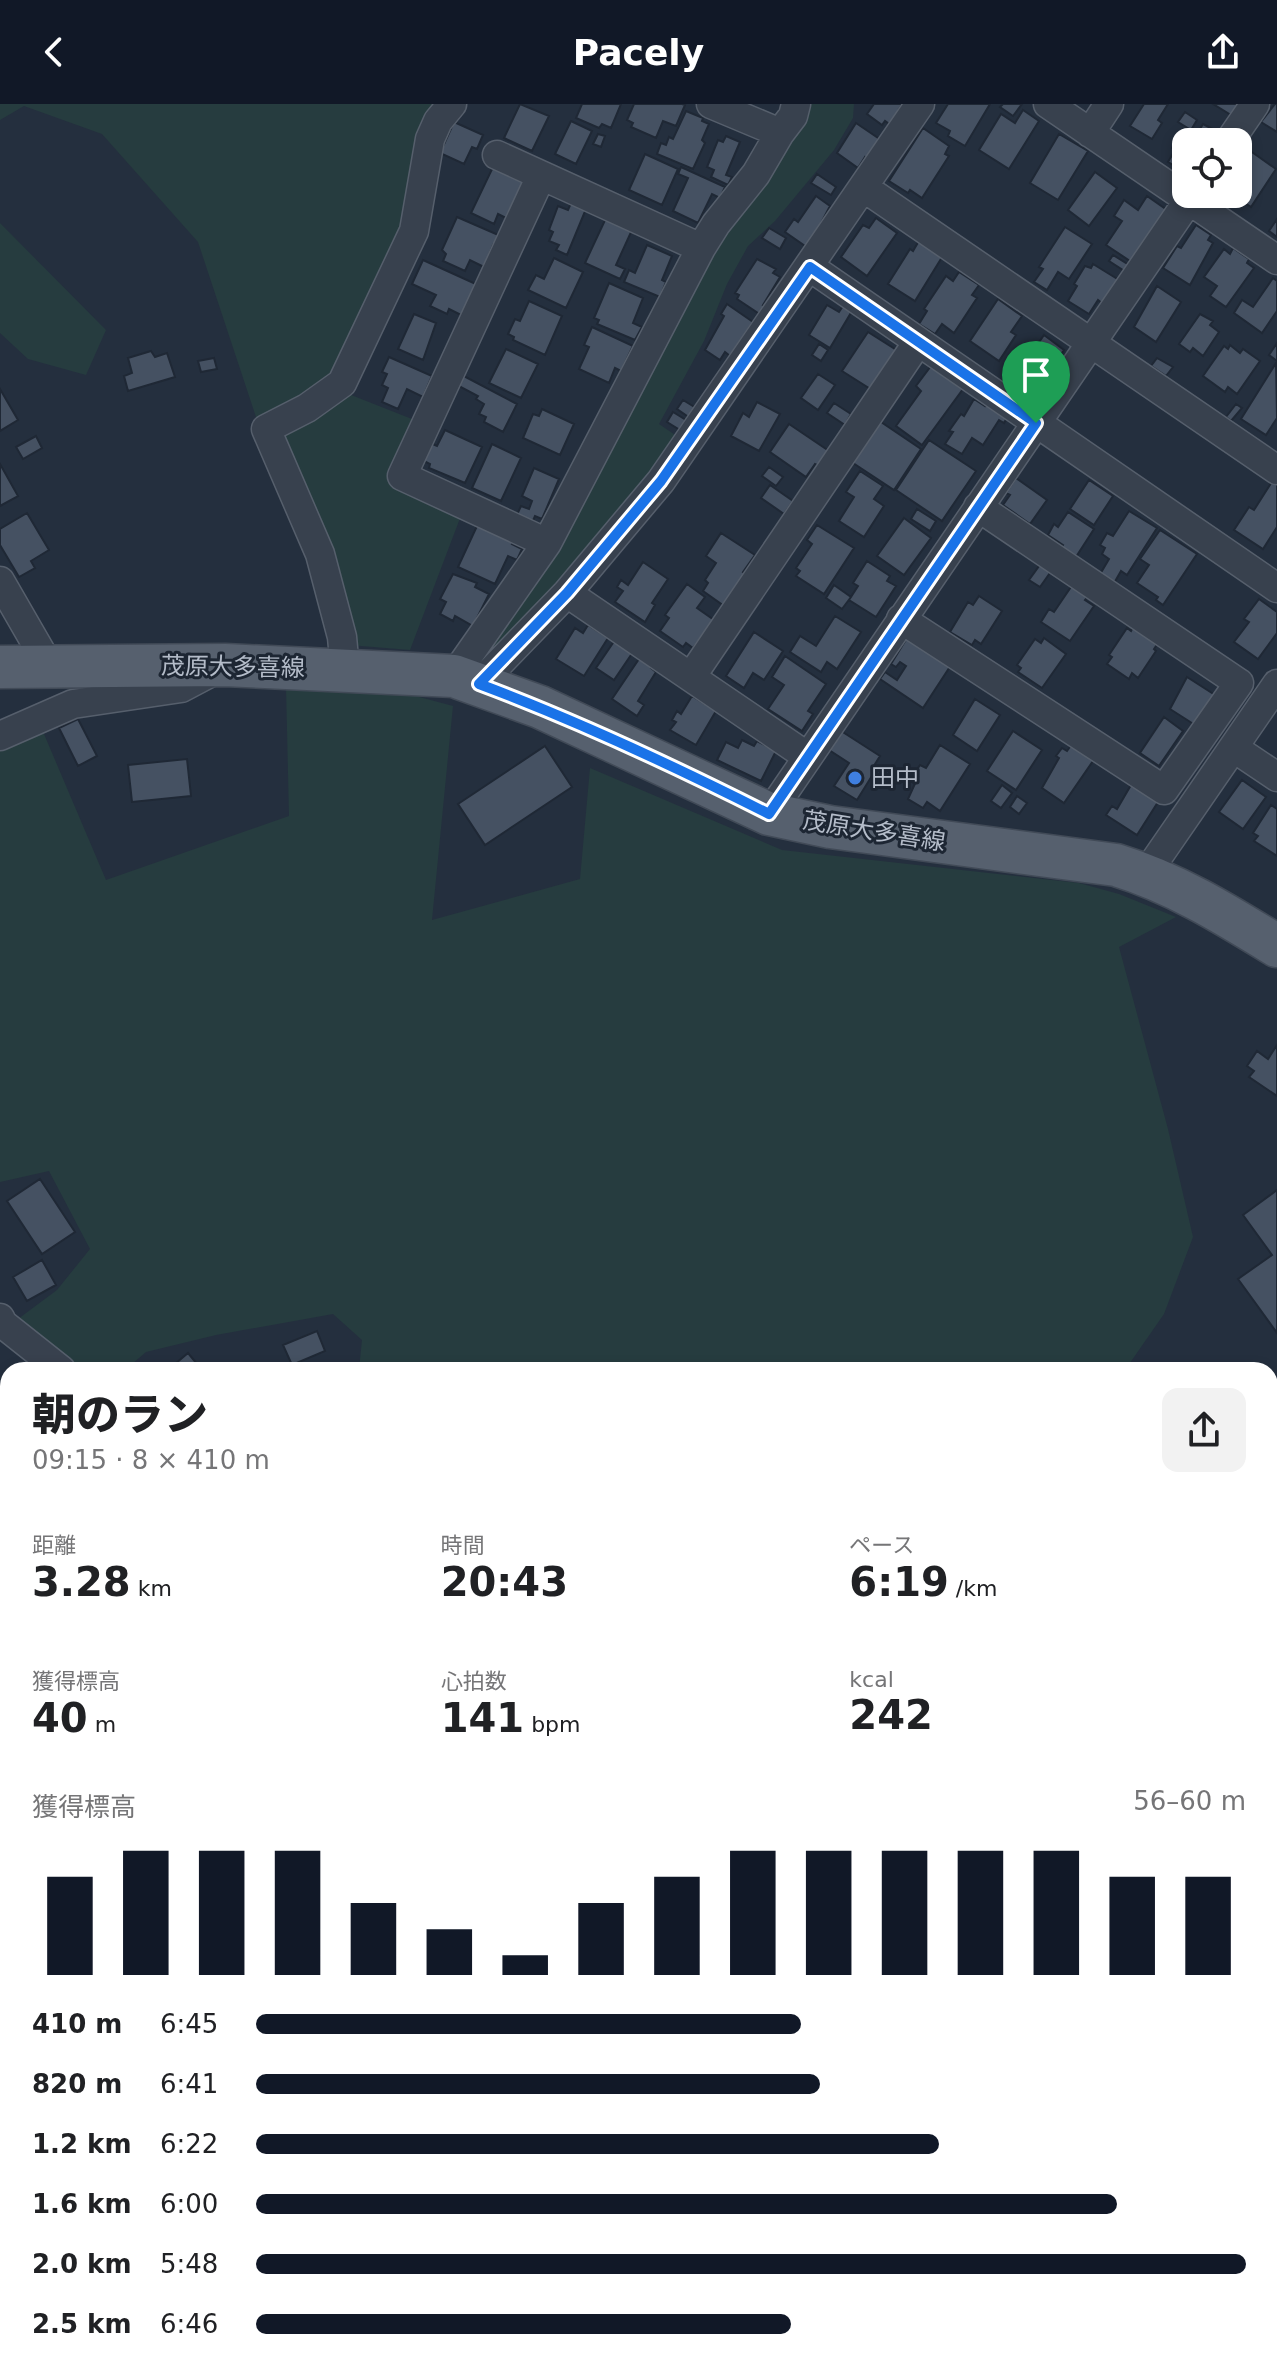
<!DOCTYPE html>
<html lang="ja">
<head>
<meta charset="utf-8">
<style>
  :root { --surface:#fff; --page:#f2f2f2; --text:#202124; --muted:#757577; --accent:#111827 }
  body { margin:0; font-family:"DejaVu Sans","Noto Sans JP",sans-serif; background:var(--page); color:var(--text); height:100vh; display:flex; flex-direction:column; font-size:30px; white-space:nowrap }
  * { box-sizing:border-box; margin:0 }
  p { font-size:26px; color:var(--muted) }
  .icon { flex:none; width:44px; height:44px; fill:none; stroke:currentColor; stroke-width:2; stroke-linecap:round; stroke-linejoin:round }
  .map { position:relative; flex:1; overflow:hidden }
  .panel { position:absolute; left:0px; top:1258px; width:1278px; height:1010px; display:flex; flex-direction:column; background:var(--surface); border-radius:24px 24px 0 0; box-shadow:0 4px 12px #0003 }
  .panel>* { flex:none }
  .fabs { position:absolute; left:1172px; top:24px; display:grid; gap:16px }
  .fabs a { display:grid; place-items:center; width:80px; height:80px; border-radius:16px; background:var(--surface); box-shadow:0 4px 12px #0003; font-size:40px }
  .pin { position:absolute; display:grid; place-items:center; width:68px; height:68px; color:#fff; margin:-82px -34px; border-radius:50% 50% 50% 0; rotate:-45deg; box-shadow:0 0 8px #0007 }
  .pin .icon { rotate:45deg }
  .round { display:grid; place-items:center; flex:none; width:84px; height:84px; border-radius:16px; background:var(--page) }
  .headline { display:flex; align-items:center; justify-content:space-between; height:136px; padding:0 32px }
  h1 { font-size:44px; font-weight:800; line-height:60px }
  .figures { display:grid; grid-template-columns:repeat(3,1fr); gap:12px; height:136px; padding:8px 32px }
  .figures div { display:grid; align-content:center }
  .figures b { font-size:40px; font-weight:800 }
  .figures small { font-size:22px; font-weight:400 }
  .figures p { font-size:22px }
  .chart { height:224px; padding:16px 32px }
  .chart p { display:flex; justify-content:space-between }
  .chart svg { width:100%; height:144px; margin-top:8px; stroke:var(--accent); stroke-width:6 }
  ul { padding:0 32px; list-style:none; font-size:26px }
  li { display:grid; grid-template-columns:128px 96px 1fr; align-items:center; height:60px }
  li i { height:20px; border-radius:10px; background:var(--accent) }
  header { display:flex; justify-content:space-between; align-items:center; height:104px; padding:0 32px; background:var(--accent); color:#fff; font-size:36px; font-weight:800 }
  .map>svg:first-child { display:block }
</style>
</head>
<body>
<header><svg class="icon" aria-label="back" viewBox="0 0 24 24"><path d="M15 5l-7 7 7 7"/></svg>Pacely<svg class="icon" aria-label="share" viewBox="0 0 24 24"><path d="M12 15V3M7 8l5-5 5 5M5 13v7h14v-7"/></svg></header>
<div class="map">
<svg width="1277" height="2267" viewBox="0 0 1277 2267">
  <rect width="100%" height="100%" fill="#242f3e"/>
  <path fill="#263c3f" d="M0,0H443L409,117L336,273L259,322L198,138L102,30L24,2L0,16Z
    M808,0H854L853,14L834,46L775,117L748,142L727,180L704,237L659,320L681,335L493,558L482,556L706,150Z
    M0,119L106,226L86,271L28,255L0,229Z
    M341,287L417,317L392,374L462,409L410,546L349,541L276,333Z
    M286,583L393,586L453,602L432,816L580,775L590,664L782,746L1079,779L1119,790L1176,813L1119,843L1168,1025L1193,1133L1164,1210L1125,1266H359L362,1236L333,1210L216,1231L146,1248L125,1266H75L14,1218L57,1186L90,1145L49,1067L0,1078V643L41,623L106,776L289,712Z
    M8,1466V2260H666L671,2267H0V1470Z
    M1270,1582L1275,1583L1277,1597V2267H850L849,2260H1270Z"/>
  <path fill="#455162" stroke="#1f2835" stroke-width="2" d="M520,0L549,12L532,47L504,34Z
    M582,0H621L611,24L602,20L599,24L576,14Z
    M634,0H682L685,1L676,22L663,17L656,34L631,23L633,19L627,16Z
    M874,0H903L899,5L902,7L892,22L885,17L882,21L867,10Z
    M948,0H990L965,42L948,32L950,27L936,19Z
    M1003,0H1022L1013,12L1000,3Z
    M1144,0H1168L1158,16L1162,19L1152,35L1130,22Z
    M1213,0H1238L1231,11Z
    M1275,0H1277V28L1261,18Z
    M1023,6L1039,17L1009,65L979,46L1001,10L1015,19Z
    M686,7L703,14L702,17L709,20L702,36L705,39L693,65L657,50L661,39L666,41L669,33L673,35Z
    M1185,8L1197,16L1191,26L1178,18Z
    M571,17L592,27L576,60L555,50Z
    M454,18L483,31L477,45L472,43L464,60L440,49Z
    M856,19L881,36L868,55L865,53L858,64L837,49Z
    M1203,20L1218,28L1213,36L1198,28Z
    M923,24L949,42L945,50L949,52L922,94L910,86L908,89L889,77Z
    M1181,29L1189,33L1191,30L1204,38H1186V63L1184,67L1168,58L1175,46L1172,44Z
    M598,30L605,32L601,43L593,40Z
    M1059,30L1088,47L1058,96L1030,79Z
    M726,32L740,38L726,71L732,73L728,81L711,73L714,66L707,63L718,36L723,38Z
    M1249,46L1276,65L1251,103L1231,90H1238V62Z
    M645,50L678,65L662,101L629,86Z
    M493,63L524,77L506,114L498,110L494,120L471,109Z
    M681,63L725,83L720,94L712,90L698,119L673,107L688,74L678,70Z
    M1095,68L1117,84L1089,122L1068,106Z
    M817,70L836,83L831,91L811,79Z
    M816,92L830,102L808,144L785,128L794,115L798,118Z
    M1147,92L1167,106L1133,159L1106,141L1122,117L1114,112L1124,96L1138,106Z
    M571,99L586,105L567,151L556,146L559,141L549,137L553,128L549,126L558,102L568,106Z
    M457,113L503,133L498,144L493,141L484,163L470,156L465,167L443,157L446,150L442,146Z
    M606,114L632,126L616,161L625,165L620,175L585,159Z
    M876,114L897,129L867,172L841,153L863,121L869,124Z
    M1277,115V133L1269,127Z
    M1196,121L1211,131L1208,136L1213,139L1190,181L1163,164L1177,142L1181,144Z
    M1065,123L1092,140L1069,175L1058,168L1047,186L1034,178L1043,165L1039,163Z
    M769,124L786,134L780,145L762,134Z
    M920,135L944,150L915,197L888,180L910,145L913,147Z
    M647,141L672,152L662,176L666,178L660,193L624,178L629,166L635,169Z
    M1233,144L1249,155L1247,159L1254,164L1226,203L1210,192L1217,182L1204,173L1224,145L1230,150Z
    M1113,151L1129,161L1126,168L1109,157Z
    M554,154L583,168L566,204L528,186L536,171L544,175Z
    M757,155L776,165L773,169L780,173L763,201L766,202L761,211L737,195L739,191L735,189Z
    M423,156L478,181L463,212L449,205L447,210L430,202L436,191L412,180Z
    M1093,160L1119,176L1103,200L1098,196L1089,210L1068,197L1077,182L1074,180L1085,162L1091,164Z
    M959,168L979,181L972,191L977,194L954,229L942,220L935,230L919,220L927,207L924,205L946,172L953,177Z
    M1273,174L1277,177V207L1262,229L1234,209L1242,196L1253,203Z
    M609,179L643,194L633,219L642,223L635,236L597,220L599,216L594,214Z
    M1157,182L1181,198L1156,238L1134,223Z
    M998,195L1022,212L1011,228L1016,231L999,257L970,237Z
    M529,197L562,212L545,251L513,236L514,233L508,230L515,215L520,217Z
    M727,200L753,218L730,252L725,248L720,256L705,246L724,212L721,210Z
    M827,201L839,208L843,202L852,207L830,244L809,231Z
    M414,210L436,219L423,256L398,245Z
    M1200,210L1213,217L1210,221L1219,228L1203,252L1193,244L1190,248L1179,240Z
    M592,223L633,242L621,267L615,264L609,279L579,265L589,243L584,241Z
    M868,228L898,247L872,286L842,267Z
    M1044,231L1064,246L1046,272L1026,257Z
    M1277,239V257L1269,251Z
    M819,240L828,246L821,257L812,251Z
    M1230,241L1240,249L1243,245L1260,257L1237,290L1228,283L1225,288L1203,272L1224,242L1228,245Z
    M506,245L538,260L521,294L489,279Z
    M151,247L155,253L167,249L175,273L128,287L124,272L132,269L128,254Z
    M389,253L432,272L423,293L407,285L398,305L382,298L388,284L382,281L387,270L382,268Z
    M214,254L217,265L201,268L198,257Z
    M1157,254L1173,263L1166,272L1151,262Z
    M1276,259L1277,314L1266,331L1241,315Z
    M931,262L963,285L922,341L896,322L921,287L916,282Z
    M460,270L517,300L503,328L484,318L486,313L479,310L484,300L476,295L478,292L455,280Z
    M818,270L835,281L818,306L801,294Z
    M0,285L18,316L0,327Z
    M974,295L985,302L988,297L1009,310L1004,319L999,316L983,341L972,334L962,350L945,340L953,328L949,327L961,310L964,312Z
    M683,296L696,304L690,314L677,305Z
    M757,298L780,310L759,347L731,332L743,309L749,313Z
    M834,299L851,310L845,321L827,309Z
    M1236,300L1242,304L1231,317L1226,313Z
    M542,305L574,320L560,351L523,334L533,310L539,312Z
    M673,308L686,316L680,326L667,318Z
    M878,316L921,345L894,386L850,357Z
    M789,320L829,347L819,362L815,360L806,373L770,348Z
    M445,326L482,343L465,379L429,364L430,360L420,355L428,338L437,342Z
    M36,332L42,344L23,355L16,343Z
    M929,336L976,367L942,417L896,386Z
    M492,340L521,354L501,397L472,384Z
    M0,360L18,392L0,402Z
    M769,363L783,373L776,382L762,372Z
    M534,364L559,375L542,415L535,412L531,421L515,415L521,402L529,405L532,397L522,392Z
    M860,367L883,382L874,395L884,402L864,433L839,417L854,393L846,388Z
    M1016,374L1047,396L1030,420L1003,401L1010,391L1006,389Z
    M1089,376L1113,392L1094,421L1070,405Z
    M1273,376L1277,379V423L1263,445L1234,426L1249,403L1254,406Z
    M770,381L793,397L784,410L761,394Z
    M917,405L936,417L930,427L911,415Z
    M1129,407L1157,424L1127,471L1121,467L1113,481L1099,472L1109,455L1102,450L1105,444L1100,441L1107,429L1113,432Z
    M1068,408L1094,425L1074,456L1060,446L1063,441L1048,431L1054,420L1058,423Z
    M27,409L49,446L31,457L35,464L19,473L0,441V425Z
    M904,414L931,434L904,471L877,452Z
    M817,421L854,444L824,490L796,472L800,467L796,464L812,440L807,436Z
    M477,422L515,435L512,440L522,445L517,456L508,452L495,480L458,463Z
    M1160,426L1197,450L1163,501L1156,496L1158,493L1137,479L1149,461L1140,455Z
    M721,429L755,451L743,468L748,472L727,504L703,487L708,479L705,476L716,459L706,452Z
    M867,457L890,472L887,477L896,482L876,513L849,496L858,482L853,479Z
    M643,458L668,475L652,499L655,501L645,518L615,498L623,487L617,483L621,476L628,481Z
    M1042,458L1052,466L1040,483L1029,476Z
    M453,470L477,479L475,483L489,490L473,522L455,512L453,517L440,510L446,498L440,495Z
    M687,480L705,493L697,504L714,516L693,544L686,539L683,543L660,527L669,514L665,511Z
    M1073,480L1089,491L1085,496L1094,502L1070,537L1041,518L1049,505L1054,508Z
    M834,481L851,493L842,505L826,494Z
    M979,492L1002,507L981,540L975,536L972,541L950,528L968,498L973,501Z
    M1259,495L1277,508V529L1258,555L1234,538L1249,518L1244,515Z
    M835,512L861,528L837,565L827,558L821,568L790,548L800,532L816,542Z
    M588,521L608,534L584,572L556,555L575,524L583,529Z
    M1133,523L1158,539L1154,545L1156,547L1138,574L1132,569L1129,575L1107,560L1112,553L1109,551L1127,524L1131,527Z
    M754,528L783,547L764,576L753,569L744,584L726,572Z
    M910,529L953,558L923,604L880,575L885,568L897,576L906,562L900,558L896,563L891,560Z
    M1044,534L1066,550L1042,584L1018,568L1021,564L1017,561L1035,535L1041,539Z
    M615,536L633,548L614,576L596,564Z
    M641,552L653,560L651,564L656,568L638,597L644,601L637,612L612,595Z
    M785,552L826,580L808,607L813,610L802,627L768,605L784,581L772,573Z
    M1187,573L1215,591L1195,621L1170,605Z
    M692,592L716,607L696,641L670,626L676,618L672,616L677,607L681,610Z
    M975,595L1000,611L977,647L953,631Z
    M1164,613L1183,627L1159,662L1140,649Z
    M78,615L97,652L78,662L59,624Z
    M838,625L880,652L872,665L875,667L857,696L834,682L849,659L826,644Z
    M1013,627L1042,646L1016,686L987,667Z
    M742,636L754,642L757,637L776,647L761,677L717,656L726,638L738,644Z
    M1074,637L1093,657L1064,699L1042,684L1059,654L1056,652L1062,644L1067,647Z
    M940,641L970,660L940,707L927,698L923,704L908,695L918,673L914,670L920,661L926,664Z
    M545,642L572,683L485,741L458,700Z
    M187,655L191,692L132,698L128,661Z
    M1242,676L1266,693L1243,725L1219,708Z
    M1002,681L1012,689L1001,704L991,697Z
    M1131,681L1158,698L1137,731L1106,711L1112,702L1117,705Z
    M1017,692L1027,699L1019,710L1010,703Z
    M1271,701L1277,705V752L1254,737L1258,732L1253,729Z
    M1277,941V992L1249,973L1254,967L1247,962L1257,947L1268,955Z
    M40,1075L75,1128L42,1150L7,1097Z
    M1277,1086V1229L1238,1175L1272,1151L1243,1111Z
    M42,1156L56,1181L27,1197L13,1173Z
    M317,1227L325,1247L292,1261L283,1241Z
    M188,1249L202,1266H168Z"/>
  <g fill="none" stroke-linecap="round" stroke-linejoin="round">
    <g stroke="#565f6c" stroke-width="31">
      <path id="minor" d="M711,0L780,29
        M1048,0L1277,156
        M1090,29L1109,0
        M1229,38L1255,0
        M497,51L701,144
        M541,72L402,372L547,439
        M863,83L1277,366
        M810,163L1277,484
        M0,477L49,562
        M567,489L808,653
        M901,515L1164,686L1239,579L978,403
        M345,565L342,533L320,450L266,325L307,304L342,279L414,127L430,35L438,17L452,0
        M454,572L547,439L701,144L716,120L756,70L780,29L793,12L796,0
        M691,573L918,238
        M479,580L567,489L661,377L920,0
        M0,632L73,600L181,584L217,565
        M1234,644L1277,673
        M769,710L1193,90
        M1146,770L1277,580
        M0,1214L3,1220L61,1266"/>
    </g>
    <g stroke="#414a57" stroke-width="45">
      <path id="primary" d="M0,563L225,561L454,572L540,603L769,710L830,723L1116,761C1175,779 1225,810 1277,842"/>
    </g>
    <path stroke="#44595c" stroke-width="5" stroke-dasharray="6 6" stroke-linecap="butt" d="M772,2260L774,2267
      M220,2267L222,2260"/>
    <use href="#minor" stroke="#38414e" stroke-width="28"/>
    <use href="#primary" stroke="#56606e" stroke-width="42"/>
  </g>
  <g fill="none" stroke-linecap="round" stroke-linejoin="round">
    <g stroke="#fff" stroke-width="16">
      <path id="route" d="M810,163L1036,319L769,710C674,662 578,617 479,580L567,489L661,377Z"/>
    </g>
    <use href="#route" stroke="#1a73e8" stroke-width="10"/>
  </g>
  <circle fill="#3f7fe0" stroke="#1d2633" stroke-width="3" cx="855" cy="674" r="8"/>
  <g text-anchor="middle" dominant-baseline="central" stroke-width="6" stroke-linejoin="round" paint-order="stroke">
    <g font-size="24" fill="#b4bcc9" stroke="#1d2633">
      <text transform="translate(233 563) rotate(1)">茂原大多喜線</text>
      <text transform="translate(874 727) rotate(9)">茂原大多喜線</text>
    </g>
    <g font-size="24" fill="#b4bcc9" stroke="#1d2633" text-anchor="start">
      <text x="871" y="674">田中</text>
    </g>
  </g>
</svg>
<div class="fabs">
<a><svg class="icon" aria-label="locate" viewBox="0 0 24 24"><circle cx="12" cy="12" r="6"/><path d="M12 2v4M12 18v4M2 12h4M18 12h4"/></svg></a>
</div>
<div class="pin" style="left:1036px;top:319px;background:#1e9e55"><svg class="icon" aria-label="arrive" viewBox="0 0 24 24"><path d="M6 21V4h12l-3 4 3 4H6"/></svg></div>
<section class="panel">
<div class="headline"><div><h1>朝のラン</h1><p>09:15 · 8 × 410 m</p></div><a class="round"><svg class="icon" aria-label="share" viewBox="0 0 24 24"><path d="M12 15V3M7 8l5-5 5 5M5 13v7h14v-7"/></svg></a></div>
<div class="figures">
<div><p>距離</p><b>3.28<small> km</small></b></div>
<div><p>時間</p><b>20:43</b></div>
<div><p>ペース</p><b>6:19<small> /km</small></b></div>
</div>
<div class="figures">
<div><p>獲得標高</p><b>40<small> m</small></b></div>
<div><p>心拍数</p><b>141<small> bpm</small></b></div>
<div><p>kcal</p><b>242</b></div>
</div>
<div class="chart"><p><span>獲得標高</span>56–60 m</p>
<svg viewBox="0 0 160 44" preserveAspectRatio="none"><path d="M5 44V14M15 44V6M25 44V6M35 44V6M45 44V22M55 44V30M65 44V38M75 44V22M85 44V14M95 44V6M105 44V6M115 44V6M125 44V6M135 44V6M145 44V14M155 44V14"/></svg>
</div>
<ul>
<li><b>410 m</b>6:45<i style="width:55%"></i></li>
<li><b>820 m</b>6:41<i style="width:57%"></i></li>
<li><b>1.2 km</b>6:22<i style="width:69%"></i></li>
<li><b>1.6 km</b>6:00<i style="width:87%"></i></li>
<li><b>2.0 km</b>5:48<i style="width:100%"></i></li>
<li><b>2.5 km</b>6:46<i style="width:54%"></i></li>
</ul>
</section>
</div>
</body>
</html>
